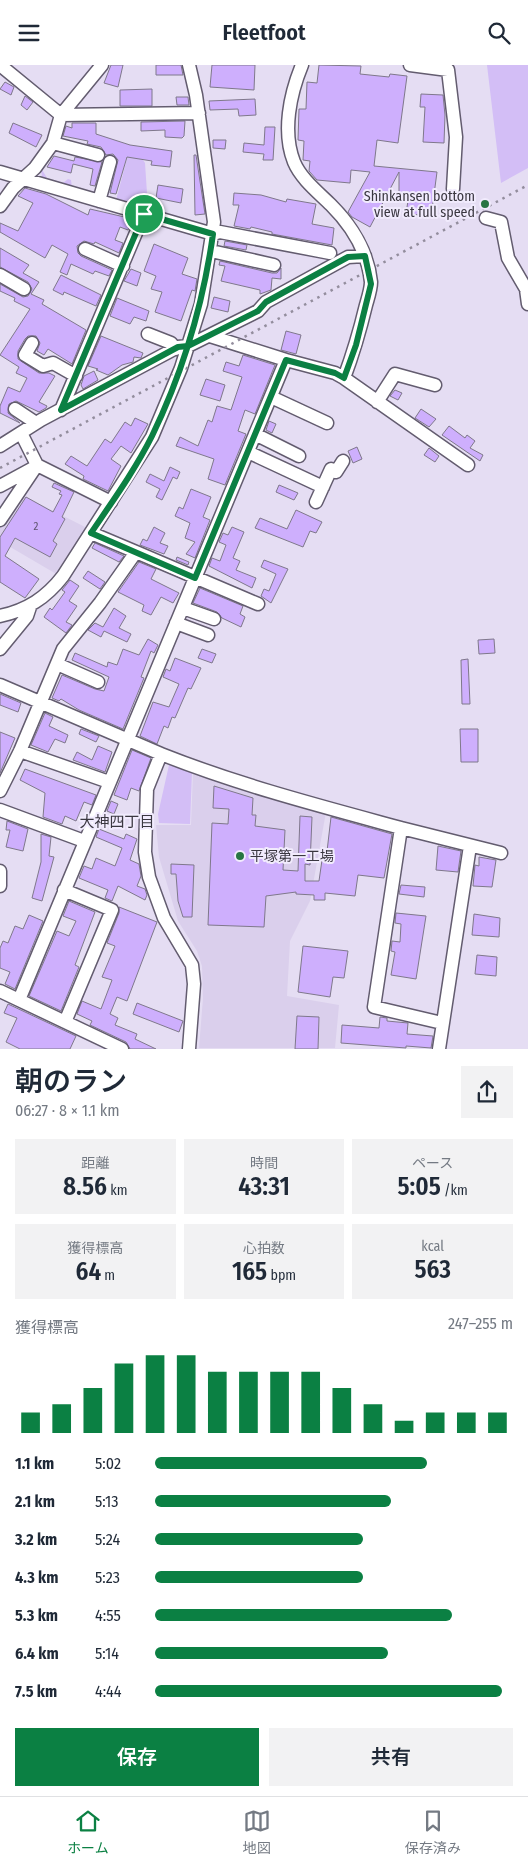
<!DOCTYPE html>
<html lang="ja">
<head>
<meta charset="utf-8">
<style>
  :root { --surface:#fff; --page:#f2f2f3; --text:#1f2937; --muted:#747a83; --line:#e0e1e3; --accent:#0b8043 }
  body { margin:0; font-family:"Fira Sans Condensed","Noto Sans JP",sans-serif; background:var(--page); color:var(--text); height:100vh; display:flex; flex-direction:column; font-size:19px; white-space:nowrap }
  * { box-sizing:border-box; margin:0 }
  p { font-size:16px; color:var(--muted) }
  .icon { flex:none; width:28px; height:28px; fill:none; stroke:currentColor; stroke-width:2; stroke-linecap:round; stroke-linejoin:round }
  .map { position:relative; height:984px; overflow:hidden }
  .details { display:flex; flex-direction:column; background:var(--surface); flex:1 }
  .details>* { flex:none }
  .pin { position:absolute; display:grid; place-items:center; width:42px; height:42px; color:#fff; margin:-21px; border:2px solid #fff; border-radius:50%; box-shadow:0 1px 5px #0007 }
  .round { display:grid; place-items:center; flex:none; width:52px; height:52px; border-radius:0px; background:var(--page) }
  .headline { display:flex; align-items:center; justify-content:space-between; height:85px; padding:0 15px }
  h1 { font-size:28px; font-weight:600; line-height:38px }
  .stats { display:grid; grid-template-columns:repeat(3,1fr); gap:8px; height:85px; padding:5px 15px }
  .stats div { display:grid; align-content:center; border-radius:0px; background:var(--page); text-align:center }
  .stats b { font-size:25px; font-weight:600 }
  .stats small { font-size:14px; font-weight:400 }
  .stats p { font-size:14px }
  .chart { height:140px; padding:10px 15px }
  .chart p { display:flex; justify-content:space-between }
  .chart svg { width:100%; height:90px; margin-top:5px; stroke:var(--accent); stroke-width:6 }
  .action { display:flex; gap:10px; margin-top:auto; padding:10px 15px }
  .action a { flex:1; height:58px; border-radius:0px; background:var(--accent); color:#fff; font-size:20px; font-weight:600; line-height:58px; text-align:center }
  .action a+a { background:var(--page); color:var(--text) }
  ul { padding:0 15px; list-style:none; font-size:16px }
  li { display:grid; grid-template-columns:80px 60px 1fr; align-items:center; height:38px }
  li i { height:12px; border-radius:6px; background:var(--accent) }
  header { display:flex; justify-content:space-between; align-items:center; height:65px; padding:0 15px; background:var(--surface); font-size:22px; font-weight:600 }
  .menu { display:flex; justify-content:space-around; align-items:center; height:70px; border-top:1px solid var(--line); background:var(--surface); font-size:14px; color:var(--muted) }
  .menu a { display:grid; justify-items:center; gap:2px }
  .menu .current { color:var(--accent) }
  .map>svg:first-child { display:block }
</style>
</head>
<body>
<header><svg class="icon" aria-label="menu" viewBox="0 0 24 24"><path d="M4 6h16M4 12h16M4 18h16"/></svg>Fleetfoot<svg class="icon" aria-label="search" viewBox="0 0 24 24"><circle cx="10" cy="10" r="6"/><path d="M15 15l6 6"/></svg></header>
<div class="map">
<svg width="528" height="984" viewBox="0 0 528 984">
  <rect width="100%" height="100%" fill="#e5ddf3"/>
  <path fill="#dacfec" d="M20,429L89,464L58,510L0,476V459Z
    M193,707L326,747L310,836L290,876L287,931L339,940L335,983H199L203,933L202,901L197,886L178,856L159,792L156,760H191Z"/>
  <path fill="#d3bef6" d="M487,0H528V103L501,118Z
    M128,90L143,95L145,98L147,128L143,144L116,135Z
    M41,103L47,113L63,118L68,114L71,115L72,123L42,113Z
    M169,700L192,707L190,759L159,758L158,749Z"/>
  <path fill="#ceaffd" stroke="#7f788b" d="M111,0H123L118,22L104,18Z
    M156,0H181L183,10H156Z
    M212,0H255L254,25L210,22Z
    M319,0L361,1L360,9L389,12L390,9L407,11L398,78L377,75L374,101L437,107L431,152L406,148L408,136H399V107L370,162L352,152L348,147L370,107L351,105L350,118L317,115L309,106L310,96L303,95L304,76L298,75L299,44H306L307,17L317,18Z
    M5,17L14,22L11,30L0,24Z
    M152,24V41H120V25Z
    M421,29L443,30L445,50L444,78L423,77L425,42H420Z
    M25,31L33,37L27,45L21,40Z
    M176,32H188L189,40H177Z
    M255,34L256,50L239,51L238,44L210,45L209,36Z
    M185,56L184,71L182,73L165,72V65L141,66V57Z
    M13,58L42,70L36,82L9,68Z
    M72,58H96V69L130,80L172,86L170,102L151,100L152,96L127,92L116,129L110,128L118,95L113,89L106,90L101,82L87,79L88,76L63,71L66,61L72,63Z
    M265,62H275L273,95H263L264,89L243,87L244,78L264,80Z
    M213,75H226L225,84L213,83Z
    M194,90H196L205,149L195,150Z
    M54,91L74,96L75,92L102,97L95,121L90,120L93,104L73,99L71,108L47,102Z
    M158,120L183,124L181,138L156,133Z
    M25,123L46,129L88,150L90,144L133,154L128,165L120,162L115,175L123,178L119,188L95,177L94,179L84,176L77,181L78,188L81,191L112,205L109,211L95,206L93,209L71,199L67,210L60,207L68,189L52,180L45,193L0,167V158L18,166L33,138L18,131Z
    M234,128L261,130L286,137L287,134L316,139L312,159L334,163L332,180L272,169V167L251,162L250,164L234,161L239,140H233Z
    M225,176L247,180L246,185L224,181Z
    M154,179L188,193L182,209L197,214L195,226L192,225L181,256L155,247L162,227L151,224L156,211L144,206Z
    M0,183L29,200L23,208L39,217L31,229L44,235L42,239L86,265L72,299L48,284L44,290L37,286L40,278L36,271H28L25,274L18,286V294L39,308H49L55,311L39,337L47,341L46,343L39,347L16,336L9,339L8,348L20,358L0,348V341L8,322L20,327L27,313L16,308L19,302L0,290L30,244L14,236L15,233L0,226V219L23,232L28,231L32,224L28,217L0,202Z
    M220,196L272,208H277L281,203V214L272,213L271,225L260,229V225L221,216L225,201L219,200Z
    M131,204L141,208L137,221L124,216Z
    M61,210L101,230L96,241L64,227L63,230L53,225Z
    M214,232L230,236L228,247L211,243Z
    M117,233L149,246L146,256L134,252L130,259L110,251Z
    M286,266L301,270L296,289L281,285Z
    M101,271L143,288L141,293L134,292L133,297L122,300L108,310L96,305L98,304L88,301Z
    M243,290L275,300L255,349L245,345L238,366L246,369L225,420L208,414L214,394L176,381L180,372L198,381L208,355L212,357L217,341L231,345L242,312L223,306L226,297L239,301Z
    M94,306L98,315L83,324L81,320L84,311Z
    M206,314L225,320L220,336L200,330Z
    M395,325L402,328L398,335L390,331Z
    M421,344L436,354L429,362L415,353Z
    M135,353L148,359L131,388L121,381L111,394L121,401L108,426L83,414L84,411L65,399L71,391L87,401L105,374L111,378L125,357L131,361Z
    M269,356L276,359L272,368L266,365Z
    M449,361L465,373L467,370L475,376L470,383L483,390L480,396L442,370Z
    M357,382L362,394L353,398L348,386Z
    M429,383L439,391L435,397L424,390Z
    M170,402L180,407L177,414L173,412L162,435L156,432L160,424L146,417L150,409L164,416Z
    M54,418L74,427L62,452L65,454L53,476L57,479L50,492L15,473L5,491L39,514L25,533L0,517V472L26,432L53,447L62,430L59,429L61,426L52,422Z
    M279,420L298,428L294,435L276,427Z
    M191,424L211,432L203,452L210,455L195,493L186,489L195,477L185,473L190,458L175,451L179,442L183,444Z
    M296,445L322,457L316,468L310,466L303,482L255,463L260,453L287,464Z
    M154,462L165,468L160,478L168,481L164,489L140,480L143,474L147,476Z
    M232,462L244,467L233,493L240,496L236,505L256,513L252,523L209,501L212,493L220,496L226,480L219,477L223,468L228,470Z
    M95,478L124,491L119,497L92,483Z
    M177,492L189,497L188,500L176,495Z
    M264,495L288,504L271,538L261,531L264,524L269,526L276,509L261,502Z
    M139,497L156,504L151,514L179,528L173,538L161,532L151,550L142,546L144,540L118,527Z
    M88,506L105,517L100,524L83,513Z
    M70,515L79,521L69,536L77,541L66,557L72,560L66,568L44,552L50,543L52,545L65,527L62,525Z
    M200,523L243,541L240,549L245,552L241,562L222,553L217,547L193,538Z
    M114,543L126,551L119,563L131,569L127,577L104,566L101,572L88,565L95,558L103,562Z
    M148,574L158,580L154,588L151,586L141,612L144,613L123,664L79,645L61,634L59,636L52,633L62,610L95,624L104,626L109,612L72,595L75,588L107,602L108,597L117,600L123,584L139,590Z
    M494,574L495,588L479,589L478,575Z
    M202,584L216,589L212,598L198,593Z
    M175,593L201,603L191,624L188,623L175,653L172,652L168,663L164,661L157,679L140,671L153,637L169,642L179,619L163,612L166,604L170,606Z
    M468,594L470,639H462L461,595Z
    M0,629L21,638L18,647L0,640Z
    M45,648L53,652L49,661L68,670L65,678L55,674L48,687L31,680Z
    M81,664L99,671L96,677L79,669Z
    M460,664H478V697H461Z
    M0,667L15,673L0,708Z
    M98,681L112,687L105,707L73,695L77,687L92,695Z
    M132,685L151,693L139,726L131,723L127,735L114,730Z
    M25,704L96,730L92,740L84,737L76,756L65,751L62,759L43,752L45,728L20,715Z
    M214,721L253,733L252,750H256L255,761L285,765L283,805L298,806L300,751L312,752L310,800L305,799V816H319L322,795H326L331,752L392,769L384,813L358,810L355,831L325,828V835H314V830L296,829V827L266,831L264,862L208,860L212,758L228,759L229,744L213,743Z
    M111,736L118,739L114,749L107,746Z
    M7,756L28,764L23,786L6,782L10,765H6Z
    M99,764L124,774L126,769L137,774L130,795L139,799L141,811L137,821L145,824L147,830L145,835L118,821L112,836L105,833L108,825L79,813L84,801L92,804L96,793L115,801L122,783L96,772Z
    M41,769L51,772L49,791L54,792L42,836L32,833L41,797Z
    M438,781L461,786L458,807L436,805Z
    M479,792L496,795L492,822L473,821L475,800L479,801Z
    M171,799L194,800L192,852H183L178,836L176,809H171Z
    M401,820L425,822L424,832L399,829Z
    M69,836L95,847L75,900L79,902L61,946L29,931L57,866L69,871L76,856L63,851Z
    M119,842L157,857L127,936L117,932L110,949L118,953L115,960L137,969L135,974L156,984H130L126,977L90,960L92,956L77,949L82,936L101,944L112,915L102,912L115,881L107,878L119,848Z
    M396,848L426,851L416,914L391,910L395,887L391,886L392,876L400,877L401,859L395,858Z
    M474,849L500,853L499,872L472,870Z
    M29,850L43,856L15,924L5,919L10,907L0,903V883L3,876L8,878L15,861L23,864Z
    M303,881L348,886L344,913L333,912L330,932L298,927Z
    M477,890L497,892L496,911L475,909Z
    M137,938L183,956L179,967L133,949Z
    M8,939L76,971L70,984H20L6,977L17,953L4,948Z
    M297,951L319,952L318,984H295Z
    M380,952L387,953V956L408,958L407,969L433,971L431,983L406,981V983L341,978L342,960L379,963Z"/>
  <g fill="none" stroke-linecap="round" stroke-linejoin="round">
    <g stroke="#635c6f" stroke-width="15">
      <path id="minor" d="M0,0L61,50L199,48
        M410,0L448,5L456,72L453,124
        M53,78L98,90
        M0,107L213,169L220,167L330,188
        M99,136L110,97
        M0,141L13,123L35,103L53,78L61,50L102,0
        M486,153L501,157L508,193L526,224L528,239
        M85,184L123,201
        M211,186L274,200
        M0,210L24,224
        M148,269L171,278L176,284
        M210,271L286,295L335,308L344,313C353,289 360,265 366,240C368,233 371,224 371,217C368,188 352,161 331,140C319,128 301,114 294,97C282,67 290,29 302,0
        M32,278L25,290L43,301L53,298L76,311
        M344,313L468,400
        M271,332L327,358
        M377,337L395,309L435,320
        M15,344L36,358
        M61,345L144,149
        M21,368L37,400L111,437
        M255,369L299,391
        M0,381L41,355L178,282L188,281L258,246L266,237L348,192L365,191
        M248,387L323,422
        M0,421L35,402
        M316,437L331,404L336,407L343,396
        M0,455L37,400
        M136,487L258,539
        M183,543L214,554
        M0,551C27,545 46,533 63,511L152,372L181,303L201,239L214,157L196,30L189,0
        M176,558L208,570
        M0,584L27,551L30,542
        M57,599L98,617
        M0,620L161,689L147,724L145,787L149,812L164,853L192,900L194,919L189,984
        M20,686L109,717
        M161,689C239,720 320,741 401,763
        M0,726L20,686L63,584L100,538L136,487L91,468
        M0,745L84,776
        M0,806V821
        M64,825L112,845L65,957
        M0,926L122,984
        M19,935L286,295
        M442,958L374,942L401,763L501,788
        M439,984L470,781"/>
    </g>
    <use href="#minor" stroke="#fff" stroke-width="12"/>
    <path stroke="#938d9d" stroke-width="2.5" stroke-dasharray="2.5 5" stroke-linecap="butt" d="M0,403L528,120"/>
  </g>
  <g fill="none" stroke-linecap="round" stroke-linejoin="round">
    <g stroke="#fff" stroke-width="10">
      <path id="route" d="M144,149L213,169C203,240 183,307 152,371C135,405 112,437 91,468L195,513L286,295L335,308L344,313L356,280L371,219L365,191L348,192L266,237L258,246L188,281L178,282L61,345L144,149"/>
    </g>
    <use href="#route" stroke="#0b8043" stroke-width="6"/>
  </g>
  <g fill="#287543" stroke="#f1ebfd" stroke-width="2">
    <circle cx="485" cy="139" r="5"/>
    <circle cx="240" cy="791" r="5"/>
  </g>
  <g text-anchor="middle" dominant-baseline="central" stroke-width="4" stroke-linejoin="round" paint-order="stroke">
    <g font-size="11" fill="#5f556f">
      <text x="36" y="461">2</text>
    </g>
    <g font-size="14" fill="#3a3740" stroke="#f1ebfd" text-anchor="end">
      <text x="475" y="131">Shinkansen bottom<tspan x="475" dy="16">view at full speed</tspan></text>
      <text x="250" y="791" text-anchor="start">平塚第一工場</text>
    </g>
    <g font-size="15" fill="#3a3740" stroke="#f1ebfd">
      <text x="117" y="757">大神四丁目</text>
    </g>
  </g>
</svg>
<div class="pin" style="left:144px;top:149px;background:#1e9e55"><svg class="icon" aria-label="arrive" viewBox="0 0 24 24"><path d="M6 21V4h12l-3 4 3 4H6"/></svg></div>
</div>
<section class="details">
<div class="headline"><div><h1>朝のラン</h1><p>06:27 · 8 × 1.1 km</p></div><a class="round"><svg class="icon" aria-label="share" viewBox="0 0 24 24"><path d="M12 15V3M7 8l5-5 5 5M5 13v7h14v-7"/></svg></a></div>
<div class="stats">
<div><p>距離</p><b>8.56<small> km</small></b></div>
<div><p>時間</p><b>43:31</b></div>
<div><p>ペース</p><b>5:05<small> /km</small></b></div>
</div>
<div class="stats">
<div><p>獲得標高</p><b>64<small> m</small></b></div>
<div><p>心拍数</p><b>165<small> bpm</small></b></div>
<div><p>kcal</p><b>563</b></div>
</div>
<div class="chart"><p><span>獲得標高</span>247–255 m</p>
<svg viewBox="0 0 160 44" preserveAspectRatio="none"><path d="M5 44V34M15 44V30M25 44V22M35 44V10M45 44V6M55 44V6M65 44V14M75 44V14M85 44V14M95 44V14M105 44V22M115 44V30M125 44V38M135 44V34M145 44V34M155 44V34"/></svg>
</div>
<ul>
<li><b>1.1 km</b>5:02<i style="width:76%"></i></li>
<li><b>2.1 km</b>5:13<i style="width:66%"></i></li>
<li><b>3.2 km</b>5:24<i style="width:58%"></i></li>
<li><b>4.3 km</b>5:23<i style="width:58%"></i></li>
<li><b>5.3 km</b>4:55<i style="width:83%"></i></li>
<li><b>6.4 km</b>5:14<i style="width:65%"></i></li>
<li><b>7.5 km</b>4:44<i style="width:97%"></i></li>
</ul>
<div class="action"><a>保存</a><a>共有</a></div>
</section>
<nav class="menu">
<a class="current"><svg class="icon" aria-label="home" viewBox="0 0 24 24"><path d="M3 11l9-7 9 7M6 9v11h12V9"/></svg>ホーム</a>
<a><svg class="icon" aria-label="map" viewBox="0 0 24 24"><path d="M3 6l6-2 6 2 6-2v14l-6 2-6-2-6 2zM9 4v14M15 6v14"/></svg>地図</a>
<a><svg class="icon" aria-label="saved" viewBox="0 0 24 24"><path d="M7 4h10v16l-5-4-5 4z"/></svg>保存済み</a>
</nav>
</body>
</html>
